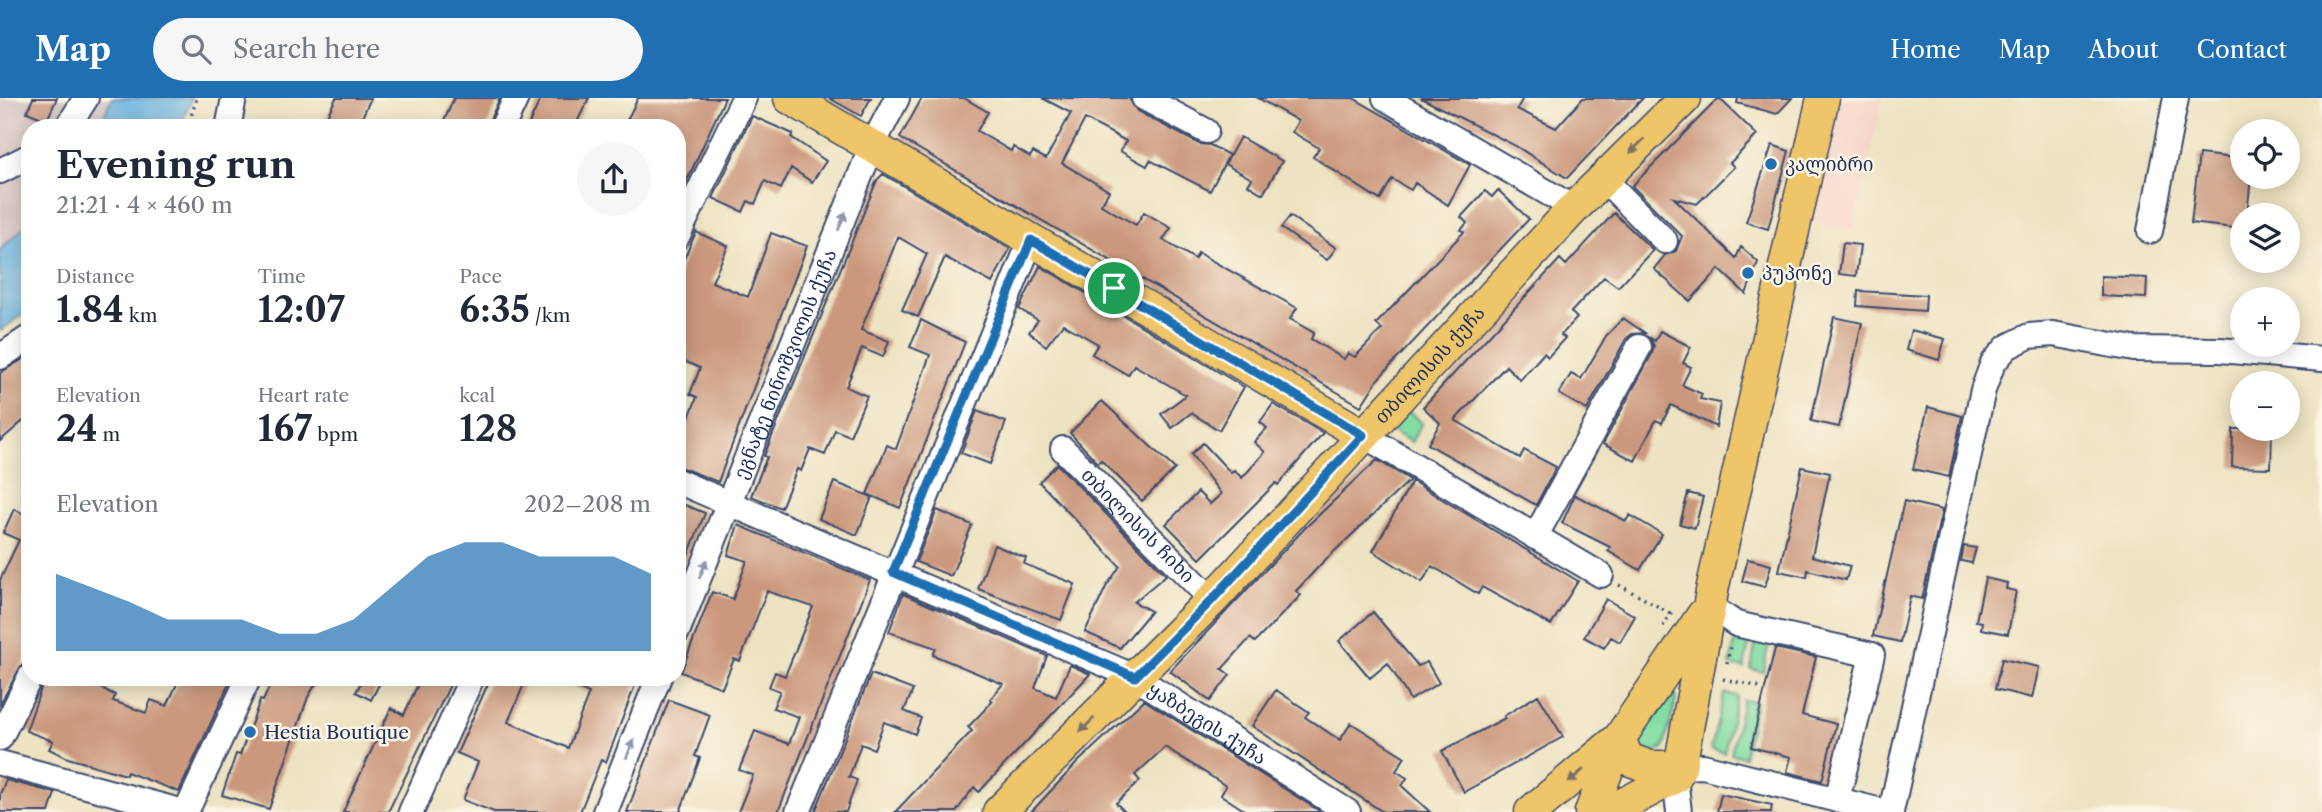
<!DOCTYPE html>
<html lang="en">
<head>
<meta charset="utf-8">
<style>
  :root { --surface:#fff; --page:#f6f6f7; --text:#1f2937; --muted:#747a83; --accent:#1f6fb2 }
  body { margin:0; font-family:"Libre Caslon Text","Noto Serif Georgian",serif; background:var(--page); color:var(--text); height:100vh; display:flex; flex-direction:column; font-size:26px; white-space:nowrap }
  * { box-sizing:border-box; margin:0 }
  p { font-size:23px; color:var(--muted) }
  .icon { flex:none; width:38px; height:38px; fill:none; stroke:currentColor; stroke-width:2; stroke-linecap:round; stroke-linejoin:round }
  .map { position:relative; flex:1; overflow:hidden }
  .panel { position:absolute; left:21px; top:21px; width:665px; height:567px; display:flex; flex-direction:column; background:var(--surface); border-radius:28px; box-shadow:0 4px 18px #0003 }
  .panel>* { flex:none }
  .fabs { position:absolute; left:2230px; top:21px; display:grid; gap:14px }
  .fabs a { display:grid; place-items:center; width:70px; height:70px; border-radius:50%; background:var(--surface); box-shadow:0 4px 18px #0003; font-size:35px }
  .pin { position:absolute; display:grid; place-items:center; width:60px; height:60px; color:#fff; margin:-30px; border:4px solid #fff; border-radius:50%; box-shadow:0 2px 7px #0007 }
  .round { display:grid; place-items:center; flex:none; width:74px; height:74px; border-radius:37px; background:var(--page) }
  .overview { display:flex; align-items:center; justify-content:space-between; height:119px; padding:0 35px }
  h1 { font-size:38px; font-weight:700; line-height:52px }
  .figures { display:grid; grid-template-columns:repeat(3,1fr); gap:10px; height:119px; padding:7px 35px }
  .figures div { display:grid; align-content:center }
  .figures b { font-size:35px; font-weight:700 }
  .figures small { font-size:19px; font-weight:400 }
  .figures p { font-size:19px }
  .chart { height:196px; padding:14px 35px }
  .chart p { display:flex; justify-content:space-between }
  .chart svg { width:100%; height:126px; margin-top:7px; fill:var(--accent); opacity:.7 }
  header { display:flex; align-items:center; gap:42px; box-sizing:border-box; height:98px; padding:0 35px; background:var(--accent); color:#fff }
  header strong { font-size:33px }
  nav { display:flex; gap:38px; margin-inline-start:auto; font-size:24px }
  .search { width:490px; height:63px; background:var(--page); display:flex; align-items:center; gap:18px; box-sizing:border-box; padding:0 24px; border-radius:38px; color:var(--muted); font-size:26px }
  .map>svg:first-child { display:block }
</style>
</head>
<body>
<header>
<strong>Map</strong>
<div class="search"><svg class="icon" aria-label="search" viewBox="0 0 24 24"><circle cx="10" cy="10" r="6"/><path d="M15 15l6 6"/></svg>Search here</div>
<nav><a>Home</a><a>Map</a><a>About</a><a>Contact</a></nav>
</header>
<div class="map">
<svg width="2322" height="714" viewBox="0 0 2322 714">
  <rect width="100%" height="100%" fill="#fcf5e5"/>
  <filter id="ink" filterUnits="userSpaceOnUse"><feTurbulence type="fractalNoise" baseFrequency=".0143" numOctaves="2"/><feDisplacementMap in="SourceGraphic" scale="14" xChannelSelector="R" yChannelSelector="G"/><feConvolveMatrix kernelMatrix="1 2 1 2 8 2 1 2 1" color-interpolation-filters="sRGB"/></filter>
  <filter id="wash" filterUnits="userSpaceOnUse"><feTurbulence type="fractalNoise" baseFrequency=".00686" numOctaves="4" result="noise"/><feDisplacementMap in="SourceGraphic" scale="28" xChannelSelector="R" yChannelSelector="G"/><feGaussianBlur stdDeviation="1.57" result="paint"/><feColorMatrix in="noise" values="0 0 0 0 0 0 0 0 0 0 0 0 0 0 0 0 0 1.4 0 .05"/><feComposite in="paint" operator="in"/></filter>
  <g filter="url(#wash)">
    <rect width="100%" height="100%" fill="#ede2c1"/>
    <path fill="#f6d1c5" d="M1840,0H1883L1853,132L1809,122Z"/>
    <path fill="#d1bfbf" d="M0,0H112L98,30H30V123L0,152Z"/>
    <path fill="#83dda3" stroke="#4f8680" stroke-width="2" d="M1407,312L1422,325L1411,344L1391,332Z
      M1736,538L1750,541L1744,570L1730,567Z
      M1756,543L1769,545L1763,574L1751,571Z
      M1674,595L1676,601L1664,650L1652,656L1639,651L1638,635L1669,596Z
      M1724,595L1737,598L1724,655L1711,651Z
      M1743,602L1756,604L1744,659L1731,656Z"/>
    <path fill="#66b1df" stroke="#40709e" stroke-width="2" d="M112,0H192L179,30H98Z
      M30,123V211L0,233V152Z"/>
    <g id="blocks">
      <path fill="#cb987d" d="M33,0H57L47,22L27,14Z
        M336,0H371L357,30H321Z
        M454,0H500L486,30H441Z
        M541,0H589L574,30H527Z
        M638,0H725L677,104V30H637L626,24Z
        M829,0H871L861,18Z
        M922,0H964L988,14L977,33L1011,53L1013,49L1030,59L1033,54L1046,61L1071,15L1042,0H1129L1137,13L1199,46L1210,47L1229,57L1210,93L1150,62L1147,68L1120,53L1126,43L1085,21L1062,65L1109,93L1101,107L1136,127L1144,114L1171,130L1163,142L1195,161L1198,155L1297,210L1290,221L1314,235L1311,241L1344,261L1348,255L1355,259L1382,231L1376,226L1464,134L1461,132L1467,125L1461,119L1485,93L1492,99L1498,92L1529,121L1378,281L1361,308L900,40Z
        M1258,0H1353L1470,67L1448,107L1415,85L1411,92L1392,81L1380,102L1313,59L1319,50L1292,34L1298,23Z
        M1421,0H1523L1517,11L1556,30L1583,0H1643L1567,80L1514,47Z
        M1719,0L1757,37L1730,65L1734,69L1697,106L1674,100L1736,160L1741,149L1758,164L1746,196L1719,171L1690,203L1654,171L1665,157L1676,153L1682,138L1632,88Z
        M1738,0H1792L1777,16L1737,5Z
        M752,18L793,36L791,39L826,63L812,84L791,70L781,91L765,83L755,106L748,103L743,114L713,100Z
        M1240,39L1282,63L1263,96L1248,87L1252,81L1225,66Z
        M1772,47L1789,53L1768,131L1746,124Z
        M2199,56L2242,61V79H2251L2247,117H2242V131L2191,125Z
        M883,76L1010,151L992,185L945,159L918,219L902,212L927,156L898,139L861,232L889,243L883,259L862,250L846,289L867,298L850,338L835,332L825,357L810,351L801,373L797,371L781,410L751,398L767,359L764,358L877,82Z
        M1614,115L1653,152L1618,189L1604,179L1571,214L1577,220L1561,237L1565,240L1548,259L1544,255L1520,282L1506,268L1455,322L1520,360L1524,352L1556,369L1536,407L1428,346L1440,325L1423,309L1560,161L1566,167Z
        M1290,118L1336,150L1327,162L1281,130Z
        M696,134L728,148L712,184L748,199L771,135L807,148L718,384L677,368V351L697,299L690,296L700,270L677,260V177Z
        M1843,145L1860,147L1856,178L1839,176Z
        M1040,168L1244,289L1219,332L1191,315L1172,330L1161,316L1186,297L1134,267L1128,277L1092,256L1098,246L1063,226L1046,248L1029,234L1038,222L1019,211Z
        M2101,178L2147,180L2146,200L2101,198Z
        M1858,193L1926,197L1925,213L1857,208Z
        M1834,219L1862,225L1839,329L1811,323Z
        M1623,220L1645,235L1632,236L1626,241L1587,312L1559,296L1571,276L1581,281L1606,238Z
        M921,222L965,244L900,410L867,396L887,347L896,351L930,257L910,249Z
        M1911,232L1945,241L1939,262L1906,252Z
        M1660,233L1691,249L1683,265L1691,269L1682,287L1702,296L1700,301L1720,305L1716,329L1671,307L1662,325L1656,322L1635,363L1603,346L1652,256L1654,248L1649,239L1655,243Z
        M30,257V317L0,343V275Z
        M1102,303L1175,371L1142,403L1101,362L1098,365L1070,335Z
        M1273,306L1323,335L1278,387L1276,385L1200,461L1166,426L1198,394L1210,406L1221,396L1191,356L1203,345L1231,375L1234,372L1242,380L1265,354L1254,344L1267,330L1260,324Z
        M1928,309L1962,318L1949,379L1913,371Z
        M977,313L1006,324L990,366L961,355Z
        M2233,331H2272L2271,370L2232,369Z
        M1377,362L1410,382L1322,465L1296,493L1301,497L1255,544L1250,540L1222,571L1230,577L1210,603L1170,573L1304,431Z
        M1057,366L1166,477L1134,504L1151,513L1120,550L1085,534L1106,489L1120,468L1039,384Z
        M1802,369L1830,375L1812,458L1850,468L1846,482L1808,472L1807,479L1779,473Z
        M1412,383L1578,483L1551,527L1482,489L1478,496L1432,468L1422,484L1373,453Z
        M834,384L872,399L857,437L819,421Z
        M1688,395L1703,399L1695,430L1680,426Z
        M1575,397L1626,423L1630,417L1662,436L1640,472L1608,453L1610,449L1562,425Z
        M1904,403L1942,412L1922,501L1910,498L1900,544L1873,538Z
        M677,404L705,415L678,482H677Z
        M14,411L30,419V552L0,606V482L19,442L3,435Z
        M937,412L972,427L951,478L916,464Z
        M738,427L870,482L778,714H738L753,677L739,672L755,633L789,646L799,619L773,610L780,593L769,589L775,574L785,578L813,509L767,493L740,563L734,561L722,590L681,574L712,494L733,501L747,463L728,457Z
        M994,447L1026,460L1024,466L1075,486L1061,522L978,491Z
        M1964,448L1976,450L1972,465L1961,463Z
        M1748,461L1771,467L1765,489L1742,483Z
        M1985,480L2007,485L2006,491L2016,493L2008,536L1981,531L1982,524L1976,523Z
        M903,496L1047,558L1035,590L1056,599L1070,567L1090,576L979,694L974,689L956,714H895L972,633L968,629L993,603L990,601L1003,586L933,557L936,550L889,534Z
        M1606,501L1635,518L1620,544L1611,539L1604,550L1584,539Z
        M1373,514L1418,568L1427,564L1439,585L1410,602L1388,565L1370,580L1339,543Z
        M1775,550L1816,559L1802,617L1836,626L1822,683L1787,674L1791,659L1751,649Z
        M2002,561L2039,569L2032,600L1995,591Z
        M871,576L913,592L904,613L921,620L915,636L884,624L874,651L861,646L849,679L857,682L846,714H815Z
        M45,579H106L101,590L115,597L113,603L146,615L151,602L167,608L180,579H232L179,694L127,674L126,677L68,660L49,651L53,643L26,633Z
        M274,579H320L308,599L269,711L222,697L236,656L240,657L260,602L263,603Z
        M364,579H383L371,602L356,594Z
        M421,579H454L388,714H343L391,610L404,617Z
        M491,579H527L508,624L568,650L589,595L551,579H638L606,664L601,662L580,714H494L463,702L478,664L457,655Z
        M1276,592L1309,614L1305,619L1340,642L1351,625L1405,659L1396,673L1407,680L1402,688L1430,714H1383L1252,628Z
        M1538,597L1563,639L1464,694L1442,653L1505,620L1504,618Z
        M669,602L710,617L695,658L700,660L680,714H627Z
        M1144,602L1318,712L1319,714H1247L1221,697L1226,688L1165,649L1135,677L1140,683L1116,705L1125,714H1031L1077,665Z
        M6,682L55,695L49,714H0V696Z
        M1721,696L1772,707L1771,714H1717Z"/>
    </g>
  </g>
  <g filter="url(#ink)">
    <use href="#blocks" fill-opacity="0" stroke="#3a4a6d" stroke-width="2"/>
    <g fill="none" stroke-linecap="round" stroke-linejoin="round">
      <g stroke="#3a4a6d" stroke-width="28">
        <g id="minor">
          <path d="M1144,0L1206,33"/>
          <path d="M1385,0L1574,110"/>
          <path d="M67,30L86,0"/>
          <path d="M228,30L234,0"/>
          <path d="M502,30L516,0"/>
          <path d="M0,73L30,58"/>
          <path d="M1604,81L1665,143"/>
          <path d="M2150,133L2176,0"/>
          <path d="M677,139L744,0"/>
          <path d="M0,259L30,239"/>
          <path d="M1363,337L1601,477"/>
          <path id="s1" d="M1063,351L1212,502"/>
          <path id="s2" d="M677,383L1135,579L1348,714"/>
          <path d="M1535,439L1639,249"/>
          <path d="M1710,508L1736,526L1872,557L1837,702"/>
          <path id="s3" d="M677,534L872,48L897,0"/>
          <path d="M0,640L30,579"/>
          <path d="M0,665L184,714"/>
          <path d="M1680,669L1703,668L1885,714"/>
          <path d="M1675,679L1679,714"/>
          <path d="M186,714L249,579"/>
          <path d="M411,714L472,579"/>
          <path d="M605,714L659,579"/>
          <path d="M798,714L1031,142"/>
          <path d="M1891,714L1983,292L1993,265L2007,249L2029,238L2053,236L2134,251L2220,252L2322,261"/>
        </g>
      </g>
      <g stroke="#3a4a6d" stroke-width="35">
        <g id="major">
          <path d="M790,0L1363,337"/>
          <path d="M1619,641L1628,661L1650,669H1680"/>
          <path id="s4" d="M999,714L1212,502L1574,110L1685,0"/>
          <path d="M1531,714L1615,644"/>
          <path d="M1591,714L1619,641L1703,517"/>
          <path d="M1609,714L1675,679L1680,669L1713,488L1823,0"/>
        </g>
      </g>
      <path stroke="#3a4a6d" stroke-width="3.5" stroke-dasharray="2 5" stroke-linecap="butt" d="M187,30L197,0
        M1619,487L1670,515
        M1663,528L1672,513
        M1727,565L1731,545
        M1723,581L1765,590"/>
      <use href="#minor" stroke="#fff" stroke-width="24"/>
      <use href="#major" stroke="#eec569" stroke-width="32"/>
    </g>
    <defs><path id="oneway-solid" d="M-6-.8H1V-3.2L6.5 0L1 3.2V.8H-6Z" transform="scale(1.75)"/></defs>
    <g fill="#7a7263">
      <use href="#oneway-solid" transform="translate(1637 48) rotate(135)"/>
      <use href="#oneway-solid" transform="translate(1087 627) rotate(135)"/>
      <use href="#oneway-solid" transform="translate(1576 678) rotate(139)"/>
    </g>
    <g fill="#8d97ae">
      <use href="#oneway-solid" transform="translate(842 123) rotate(-68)"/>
      <use href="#oneway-solid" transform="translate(703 471) rotate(-68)"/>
      <use href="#oneway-solid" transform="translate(630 651) rotate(-68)"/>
    </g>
  </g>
  <g fill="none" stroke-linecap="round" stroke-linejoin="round" filter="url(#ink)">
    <g stroke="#fff" stroke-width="14">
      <path id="route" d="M1031,142L1363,337L1212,502L1135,579L893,474Z"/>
    </g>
    <use href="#route" stroke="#1f6fb2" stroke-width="9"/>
  </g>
  <g fill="#1f6fb2" stroke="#fcf5e5" stroke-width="2.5">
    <circle cx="1771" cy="66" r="7"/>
    <circle cx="1748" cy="175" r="7"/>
    <circle cx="250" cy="634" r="7"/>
  </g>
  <g text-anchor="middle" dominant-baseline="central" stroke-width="5" stroke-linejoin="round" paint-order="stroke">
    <g font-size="19" fill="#1b2f5e" stroke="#fcf5e5" text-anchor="start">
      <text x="1785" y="66">კალიბრი</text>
      <text x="1762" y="175">პუპონე</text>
      <text x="264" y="634">Hestia Boutique</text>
    </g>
    <g font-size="19" fill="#1b2f5e" stroke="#fcf5e5">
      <text stroke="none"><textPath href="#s3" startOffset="289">ეგნატე ნინოშვილის ქუჩა</textPath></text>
      <text stroke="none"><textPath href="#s4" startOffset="621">თბილისის ქუჩა</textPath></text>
      <text stroke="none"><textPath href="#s1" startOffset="107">თბილისის ჩიხი</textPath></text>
      <text stroke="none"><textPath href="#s2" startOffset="584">ყაზბეგის ქუჩა</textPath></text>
    </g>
  </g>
</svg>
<div class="fabs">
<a><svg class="icon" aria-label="locate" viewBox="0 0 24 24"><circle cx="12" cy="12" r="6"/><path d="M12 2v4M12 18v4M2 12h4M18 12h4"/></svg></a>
<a><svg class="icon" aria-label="layers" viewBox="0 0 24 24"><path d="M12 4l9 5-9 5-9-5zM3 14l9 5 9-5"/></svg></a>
<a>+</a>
<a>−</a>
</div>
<div class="pin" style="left:1114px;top:190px;background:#1e9e55"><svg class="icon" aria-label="arrive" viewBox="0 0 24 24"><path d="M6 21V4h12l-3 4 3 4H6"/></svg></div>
<section class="panel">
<div class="overview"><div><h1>Evening run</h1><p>21:21 · 4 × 460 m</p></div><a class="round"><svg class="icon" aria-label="share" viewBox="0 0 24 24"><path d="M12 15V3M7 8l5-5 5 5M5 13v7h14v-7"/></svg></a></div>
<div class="figures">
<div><p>Distance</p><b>1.84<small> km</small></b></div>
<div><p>Time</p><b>12:07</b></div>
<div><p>Pace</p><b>6:35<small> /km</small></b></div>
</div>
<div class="figures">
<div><p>Elevation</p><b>24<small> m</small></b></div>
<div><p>Heart rate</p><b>167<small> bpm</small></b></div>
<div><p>kcal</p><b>128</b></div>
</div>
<div class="chart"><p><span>Elevation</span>202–208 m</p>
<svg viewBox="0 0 160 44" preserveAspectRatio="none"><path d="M0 44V17L10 22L20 27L30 33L40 33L50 33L60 38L70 38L80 33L90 22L100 11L110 6L120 6L130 11L140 11L150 11L160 17V44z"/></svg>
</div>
</section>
</div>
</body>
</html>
